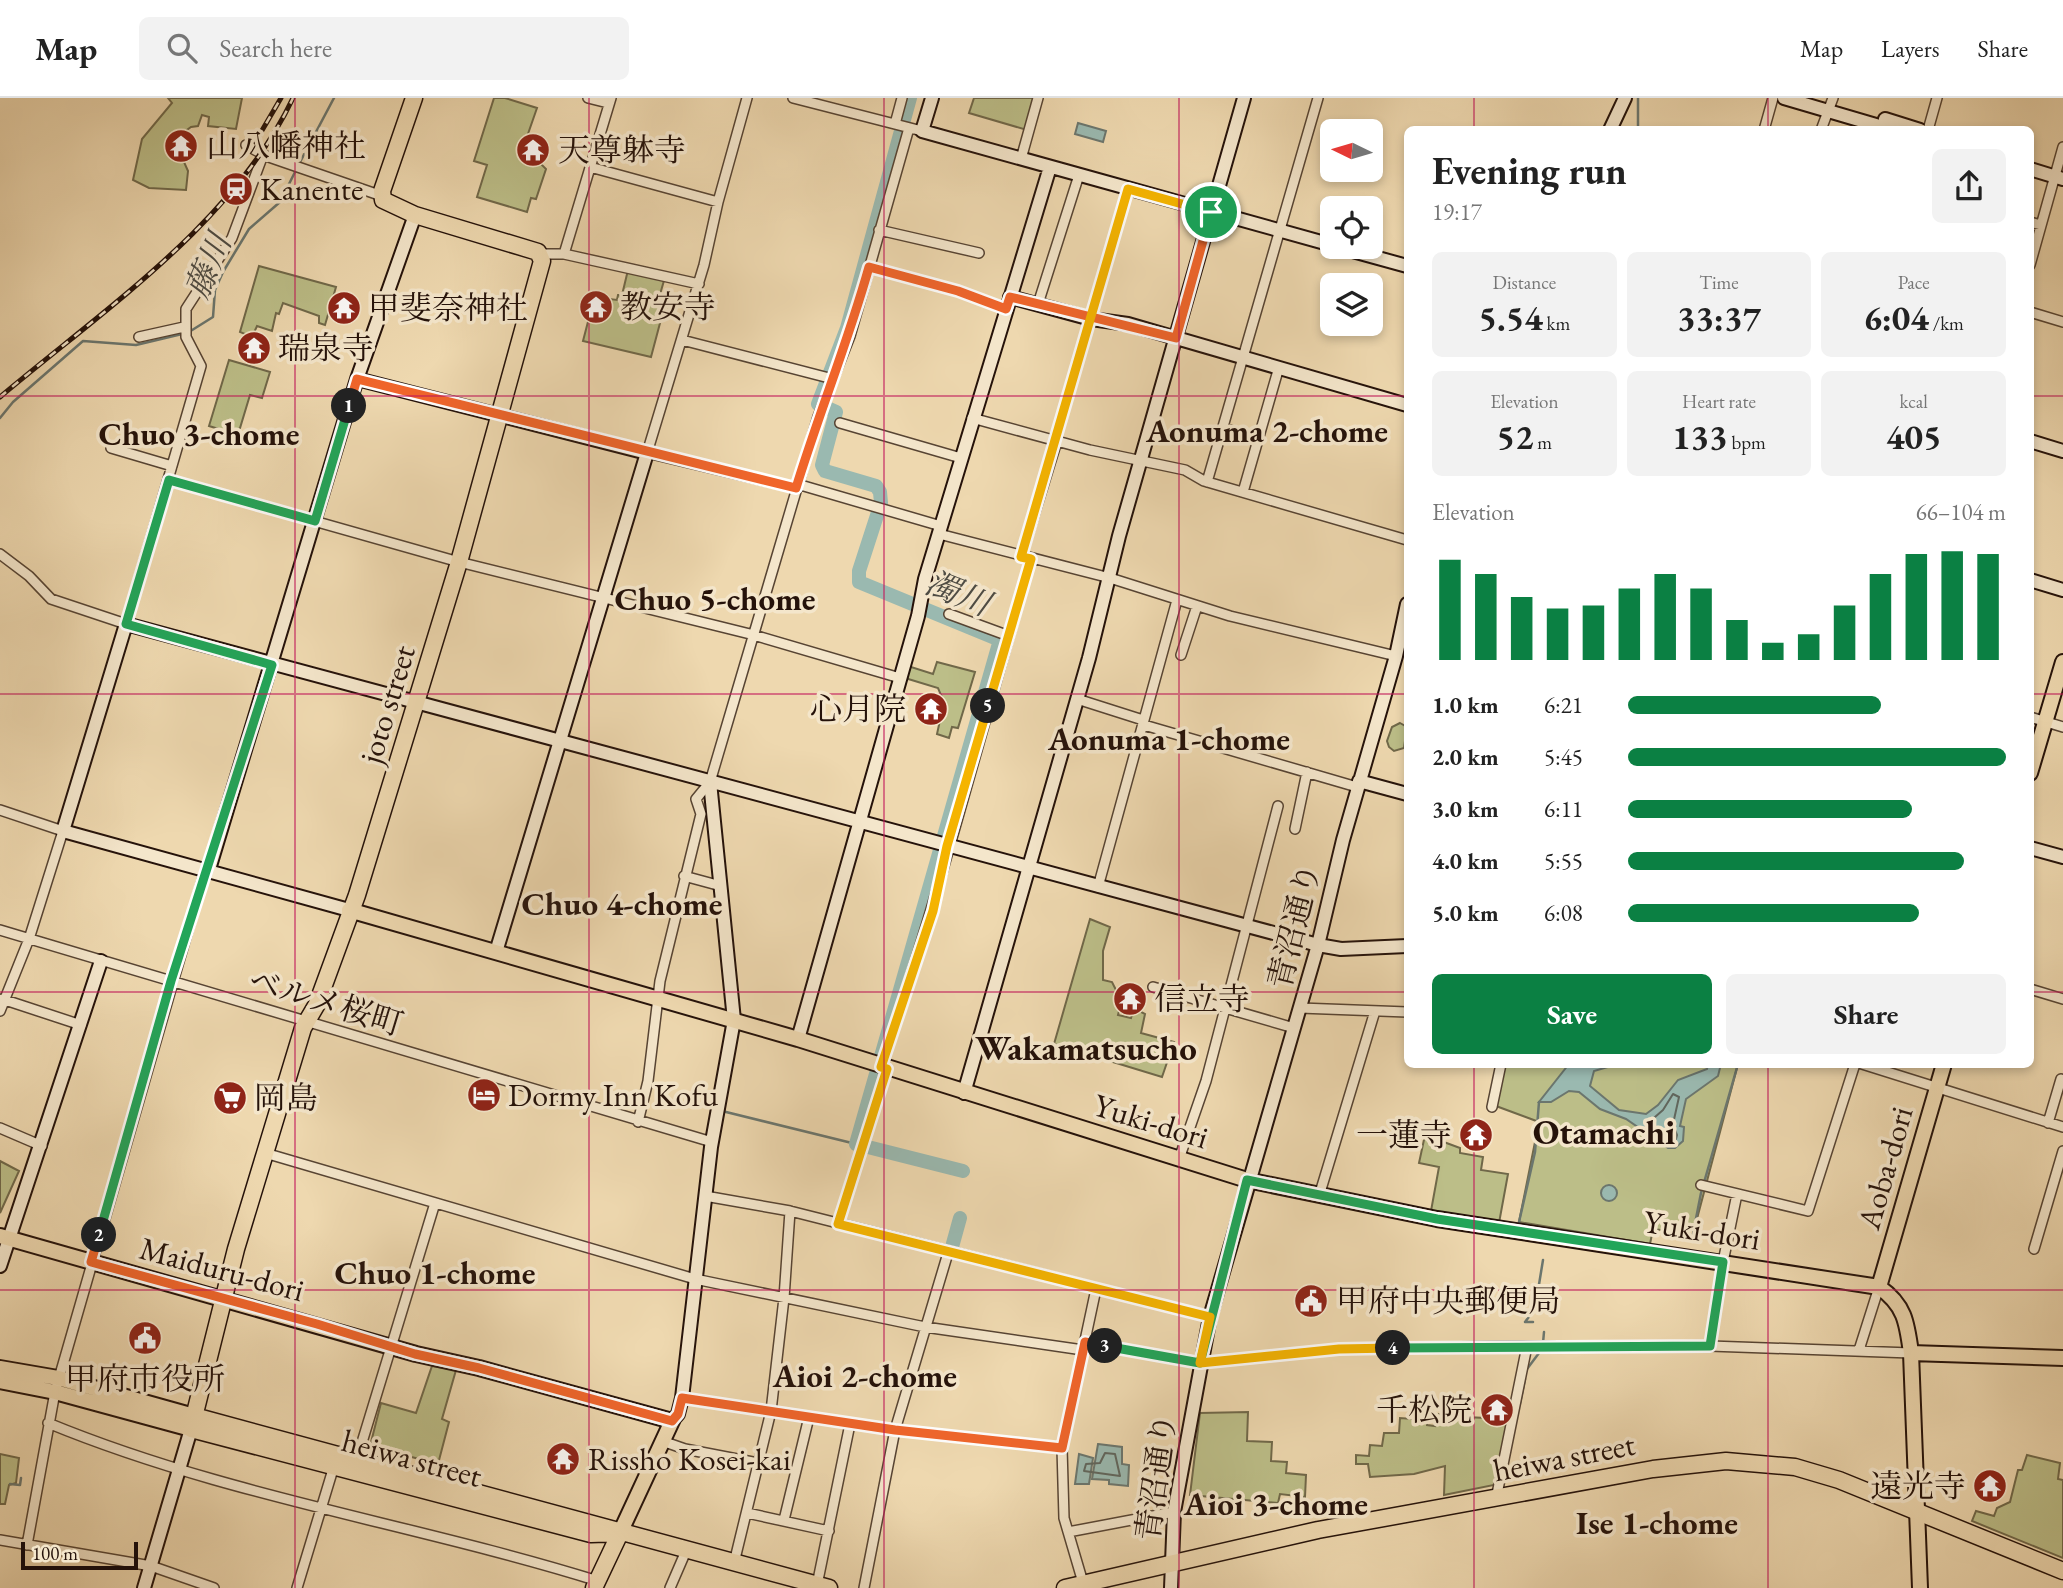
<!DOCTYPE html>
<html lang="en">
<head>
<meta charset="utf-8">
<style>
  :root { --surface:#fff; --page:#f2f2f2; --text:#222; --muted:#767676; --line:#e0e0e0; --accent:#0b8043 }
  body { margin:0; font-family:"EB Garamond","Noto Serif JP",serif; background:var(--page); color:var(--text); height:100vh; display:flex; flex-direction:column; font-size:26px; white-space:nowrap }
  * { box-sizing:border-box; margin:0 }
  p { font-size:23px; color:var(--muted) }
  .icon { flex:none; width:38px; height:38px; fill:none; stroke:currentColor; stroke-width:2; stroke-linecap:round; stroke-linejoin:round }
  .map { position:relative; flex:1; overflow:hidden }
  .panel { position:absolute; left:1404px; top:28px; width:630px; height:942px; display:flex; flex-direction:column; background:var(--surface); border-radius:10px; box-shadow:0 4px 10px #0003 }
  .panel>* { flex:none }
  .needle { width:46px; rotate:275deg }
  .tools { position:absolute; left:1320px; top:21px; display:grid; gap:14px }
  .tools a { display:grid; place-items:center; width:63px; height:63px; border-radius:10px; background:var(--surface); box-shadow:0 4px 10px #0003; font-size:35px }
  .scale { position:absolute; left:21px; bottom:18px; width:117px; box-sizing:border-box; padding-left:7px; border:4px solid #25120a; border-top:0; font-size:19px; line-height:24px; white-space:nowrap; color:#25120a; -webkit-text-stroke:5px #f4e6cb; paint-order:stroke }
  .pin { position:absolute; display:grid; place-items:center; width:60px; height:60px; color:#fff; margin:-30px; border:4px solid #fff; border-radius:50%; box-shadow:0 2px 7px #0007 }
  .km { position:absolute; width:35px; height:35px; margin:-18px; border-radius:50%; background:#222; color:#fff; font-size:19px; line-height:35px; text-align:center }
  .round { display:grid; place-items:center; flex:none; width:74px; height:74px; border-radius:10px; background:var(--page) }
  .summary { display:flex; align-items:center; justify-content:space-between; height:119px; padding:0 28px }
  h1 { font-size:38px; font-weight:700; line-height:52px }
  .metrics { display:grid; grid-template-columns:repeat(3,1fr); gap:10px; height:119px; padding:7px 28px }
  .metrics div { display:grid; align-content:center; border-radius:10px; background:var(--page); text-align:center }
  .metrics b { font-size:35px; font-weight:700 }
  .metrics small { font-size:19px; font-weight:400 }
  .metrics p { font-size:19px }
  .chart { height:196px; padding:14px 28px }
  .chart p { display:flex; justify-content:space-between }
  .chart svg { width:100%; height:126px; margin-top:7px; stroke:var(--accent); stroke-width:6 }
  .button { display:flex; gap:14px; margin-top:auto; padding:14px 28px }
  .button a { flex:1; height:80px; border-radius:10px; background:var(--accent); color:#fff; font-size:28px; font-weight:700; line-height:80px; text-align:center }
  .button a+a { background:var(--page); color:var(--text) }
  ul { padding:0 28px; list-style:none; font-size:23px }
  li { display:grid; grid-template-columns:112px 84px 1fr; align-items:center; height:52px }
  li i { height:18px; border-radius:9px; background:var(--accent) }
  header { display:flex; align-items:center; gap:42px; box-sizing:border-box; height:98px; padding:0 35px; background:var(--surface); border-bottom:2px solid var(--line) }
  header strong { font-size:33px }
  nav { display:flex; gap:38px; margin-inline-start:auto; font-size:24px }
  .search { width:490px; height:63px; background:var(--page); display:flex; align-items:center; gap:18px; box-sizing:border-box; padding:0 24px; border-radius:10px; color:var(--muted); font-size:26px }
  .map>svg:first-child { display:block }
</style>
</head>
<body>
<header>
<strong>Map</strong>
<div class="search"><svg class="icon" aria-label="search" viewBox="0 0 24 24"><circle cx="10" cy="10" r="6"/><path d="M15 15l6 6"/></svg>Search here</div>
<nav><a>Map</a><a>Layers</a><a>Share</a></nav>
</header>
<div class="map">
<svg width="2063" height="1490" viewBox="0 0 2063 1490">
  <rect width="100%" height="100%" fill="#eed8af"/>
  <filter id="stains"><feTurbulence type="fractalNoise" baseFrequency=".00286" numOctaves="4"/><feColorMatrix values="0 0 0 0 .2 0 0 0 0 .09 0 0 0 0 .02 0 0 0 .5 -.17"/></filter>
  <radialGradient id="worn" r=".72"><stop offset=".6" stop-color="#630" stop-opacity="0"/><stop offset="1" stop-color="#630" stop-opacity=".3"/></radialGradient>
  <path fill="#bcbe88" stroke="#706849" stroke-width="2" d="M168,0H242L236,31L208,28L209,19L202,17L198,28L191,29L176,40V55H180L188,73L186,92L149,90L133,82L142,41L172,5Z
    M494,0H505L537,10L521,56L537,62L546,71L536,101L531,100L527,114L477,99L487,67L474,63Z
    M974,0H1036L1027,32L969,15Z
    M259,168L336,189L325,227L319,225V218L283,205L279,216L276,215L272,233L257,228L252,239L240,234Z
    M628,172L665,179L657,207L664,210L651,259L583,243L590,216L605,219L610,201L617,202L618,197H622Z
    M229,262L270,274L262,300L250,297L240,330L232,335L209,328Z
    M937,564L975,574L958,630L952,629L949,640L937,636L944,604L938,590L905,580L908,568L933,576Z
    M1400,625L1407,629L1404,650L1394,653L1389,649L1387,643L1392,629Z
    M1090,821L1110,829L1103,853V882L1112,884L1119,898L1118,904L1121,905L1118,917L1131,920L1134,910L1145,916L1141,935L1174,944L1162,979L1054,946Z
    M1505,966H1738L1694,1132L1671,1128L1670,1133L1653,1131L1650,1146L1519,1124L1539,1024L1496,1008Z
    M1425,1037L1460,1050V1055L1483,1059L1481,1072L1508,1076L1499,1125L1431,1113L1439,1069L1419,1065Z
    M0,1063L19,1073L0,1115Z
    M432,1268L456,1272L442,1321L449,1324L438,1366L370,1348L381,1305L416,1315Z
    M1442,1297H1459L1465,1319L1508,1321L1494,1387L1444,1397L1445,1368L1414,1376L1370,1379L1368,1366H1356V1357L1369,1358L1370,1347L1382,1348L1384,1335H1399L1400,1320L1427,1322V1327L1435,1328L1432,1316H1442Z
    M1248,1314L1247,1343L1272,1344L1271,1363L1287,1364L1286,1375L1306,1377L1305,1399L1280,1396L1278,1405L1190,1397L1200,1315Z
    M0,1356L19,1360L16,1385L9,1387L5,1406H0Z
    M2027,1357L2060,1365L2058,1381L2063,1382V1460L1972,1423L1976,1413L1994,1418L1997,1410L2010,1404L2018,1372H2022Z"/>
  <path fill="#9ab9b0" stroke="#6b766e" stroke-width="2" d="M1078,25L1106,33L1103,44L1075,36Z
    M1569,966H1618L1594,973L1590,988L1619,1012L1646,1016L1658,1007L1678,982L1707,971L1708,966H1721L1718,978L1686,1001L1680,1028L1684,1029L1683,1043L1675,1050H1668L1626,1021L1600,1011L1579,994L1569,993L1551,1004H1539Z
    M1601 1095a8 8 0 1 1 16 0a8 8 0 1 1-16 0Z
    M1098,1346L1122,1349V1366L1129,1367L1128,1388L1109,1386V1382L1092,1381Z
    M1079,1356L1093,1360L1089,1386H1075Z"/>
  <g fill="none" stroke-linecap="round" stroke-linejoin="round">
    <path stroke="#60665d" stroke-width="2" d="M1673,996L1679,999L1673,1026L1677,1037L1676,1041L1669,1043L1647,1026L1663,1012Z
      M1105,1355L1115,1356L1120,1378L1084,1373L1086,1366L1100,1365Z"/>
    <path stroke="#6b766e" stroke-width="2.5" d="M1638,32V0
      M299,66L334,0
      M189,234L213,219L215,192L223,174L249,131L280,104L296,72
      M0,320L13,304L83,243L136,247L182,236
      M722,1013L856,1046
      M1519,1124L1535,1054L1539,1004
      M1692,1141L1701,1095L1738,966
      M1533,1224H1525L1535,1211L1543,1162
      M1543,1245L1544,1234
      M1527,1271L1542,1251
      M1520,1305L1525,1281
      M10,1386L20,1387L21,1380"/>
    <path stroke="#9ab9b0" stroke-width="14" d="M910,0L847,230L818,306L836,314L822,367L825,373L876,388L880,394L881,405L859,473V484L1000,542L856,1046L963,1073
      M952,1149L960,1120"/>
    <g stroke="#574433" stroke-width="12">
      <path id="street" d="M588,0L608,5
        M747,0L718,104L704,167L647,355L796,390
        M793,0L922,33
        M895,26L902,0
        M1764,32L1773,0
        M1821,32L1833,0
        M1928,32L1937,0
        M246,47L266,58L382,98
        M1021,61L1038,0
        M590,69L718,104
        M2030,124L2041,127
        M879,132L979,155
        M541,156H564L699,186
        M564,156L611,0
        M2030,167L2063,49
        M869,169L958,193L1006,211
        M1038,206L1079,77
        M2030,214L2063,224
        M139,239L184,229
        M682,242L833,281
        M972,320L1090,352L1185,372L1204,383L1407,442
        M840,325L961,360
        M1222,330L1258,340
        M1055,343L1128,91
        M111,350L172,368
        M169,382L459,464L750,536L900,580
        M1207,384L1318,0
        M797,386L941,428
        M1243,394L1279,269
        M939,436L1110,480L1230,518L1396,558
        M0,456L29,478L51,501L126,526L201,268L186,239V211L232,140L263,57
        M1021,459L1057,343
        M949,516L1009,538
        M1181,557L1197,508
        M1077,601L1143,622
        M2030,619L2063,629
        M1144,627L1357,689
        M0,712L63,733L29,841L0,913
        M1295,731L1307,674
        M684,778L721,788
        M1098,789L1177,502
        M0,832L712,1044
        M1153,889L1294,930
        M2030,891L2063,901
        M2,901L81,927
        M1300,910L1407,914
        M1862,966L2063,1029
        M881,969C938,802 982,630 1031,461
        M1492,1009L1501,966
        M638,1024L648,983L660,883L701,716L696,701L710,684L818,319L850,238L909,30
        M2048,1025L2061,981
        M0,1030L42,1048
        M265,1055L695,1181L925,1229L1083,1252
        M1179,1061L1206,983L1278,708
        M1701,1087L1808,1113L1855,966
        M705,1098L790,1113L1210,1219
        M1319,1098L1375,913
        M838,1126L887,971
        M2034,1151L2063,1053
        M1085,1244L1200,1265L1339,1251L1521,1248H1710L1911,1255
        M1710,1248L1723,1164L1737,1096
        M1859,1252L1879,1189
        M682,1300L895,1332L1062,1350
        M48,1325C225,1398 415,1426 598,1483
        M662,1343L685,1351L758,1365
        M356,1364L435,1105
        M1496,1401L1527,1248
        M747,1415L829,1433
        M784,1422L809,1319
        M1068,1434L1174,1414
        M0,1442L151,1468L214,1490
        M27,1447L55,1294L205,773
        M734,1465L771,1313L784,1200L790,1113
        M817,1487L850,1326
        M1084,1488L1064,1420L1062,1350L1096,1191
        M297,1490L334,1368
        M670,1490L686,1453
        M864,1490L895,1332L948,1155"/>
    </g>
    <g stroke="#25120a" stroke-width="16">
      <path id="secondary" d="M932,0L922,33L1332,147
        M1784,0L1893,32
        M1885,21L1920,32
        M1610,32L1625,0
        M2030,71L2063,81
        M1338,149L1407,168
        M1010,199L1091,221L1128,226L1407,307
        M357,281L647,355L496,854
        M2030,343L2063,353
        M2030,482L2063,492
        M1359,683L1407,696
        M2030,750L2063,759
        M205,773L210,768L357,281L415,117
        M349,812L63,733L126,526L1318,847L1341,851L1407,848
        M798,941L918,518L925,481L1050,69
        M964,995L1089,560L1119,438L1244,0
        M0,1168L101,863
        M672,1323L678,1316L682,1300L711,1049L734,922L710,684
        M144,1490L191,1331
        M1171,1490L1174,1414L1210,1219L1318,847L1343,742L1396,558L1407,506"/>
    </g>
    <g stroke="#25120a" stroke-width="18">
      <path id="primary" d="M2030,675L2063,564
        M349,812L798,941L1247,1082L1437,1121L1879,1189C1905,1207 1907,1225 1911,1255L1920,1490
        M0,1138L416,1256L479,1270L672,1323L620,1435
        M1879,1189L1944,966
        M1911,1255L2063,1260
        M0,1270L58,1280L194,1318
        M0,1283L55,1294L191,1331"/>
    </g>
    <g stroke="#25120a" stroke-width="19">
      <path id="highway" d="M414,0L382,93L383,102L415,117L538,154L542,163L459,464L357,797L317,906L303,930L236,1151L191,1331L591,1436L620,1435
        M194,1318L829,1490
        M594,1490L620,1435
        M1065,1490L1318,1432L1653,1371L1726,1363L1795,1369L1839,1382L2063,1473"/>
    </g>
    <use href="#street" stroke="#f4e6cb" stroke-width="9"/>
    <use href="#secondary" stroke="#f4e6cb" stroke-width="12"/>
    <use href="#primary" stroke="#eed8af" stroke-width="14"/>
    <use href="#highway" stroke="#eed8af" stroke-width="16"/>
    <g stroke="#25120a" stroke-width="5">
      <path id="rail" d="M250,53L281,0
        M0,299C103,212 234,125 293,0"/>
    </g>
    <use href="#rail" stroke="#f4e6cb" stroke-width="2.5" stroke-dasharray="8" stroke-linecap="butt"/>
  </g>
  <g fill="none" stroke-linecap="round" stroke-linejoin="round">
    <g stroke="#fff" stroke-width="14">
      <path id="split-1" d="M349,308L357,281L796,390C819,315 848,244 869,169L958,193L1006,211L1010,199L1176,240L1211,114"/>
    </g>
    <g stroke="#fff" stroke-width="14">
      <path id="split-2" d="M99,1137L171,883L272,567L126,526L169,382L315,423L349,308"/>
    </g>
    <g stroke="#fff" stroke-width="14">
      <path id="split-3" d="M99,1137L91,1164L317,1226L415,1256L479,1270L672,1323L678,1316L682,1300L895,1332L1062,1350L1085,1244L1105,1248"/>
    </g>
    <g stroke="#fff" stroke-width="14">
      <path id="split-4" d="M1105,1248L1200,1265L1247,1082L1437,1121L1723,1164L1710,1248L1393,1250"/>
    </g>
    <g stroke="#fff" stroke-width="14">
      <path id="split-5" d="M988,608L947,748L933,813L881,969L887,971L838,1126L1210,1219L1200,1265L1339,1251L1393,1250"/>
    </g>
    <g stroke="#fff" stroke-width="14">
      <path id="split-6" d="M988,608L1031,461L1021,459L1128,91L1211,114"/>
    </g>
    <use href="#split-1" stroke="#f0652b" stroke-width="9"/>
    <use href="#split-2" stroke="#22a559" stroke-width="9"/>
    <use href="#split-3" stroke="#f0652b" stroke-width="9"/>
    <use href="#split-4" stroke="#22a559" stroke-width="9"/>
    <use href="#split-5" stroke="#f5b400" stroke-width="9"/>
    <use href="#split-6" stroke="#f5b400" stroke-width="9"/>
  </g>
  <path fill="none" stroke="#c2185b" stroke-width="2" stroke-opacity="0.55" d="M295,0V1490M589,0V1490M884,0V1490M1179,0V1490M1474,0V32M1768,0V32M0,298H1407M2030,298H2063M0,596H1407M2030,596H2063M0,894H1407M2030,894H2063M1474,966V1490M1768,966V1490M0,1192H2063"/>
  <defs>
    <g id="temple-disc" transform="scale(1.75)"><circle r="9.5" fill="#8f2418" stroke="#f4e6cb"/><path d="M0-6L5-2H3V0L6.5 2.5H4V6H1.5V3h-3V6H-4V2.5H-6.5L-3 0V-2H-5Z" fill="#fff"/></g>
    <g id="station-disc" transform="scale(1.75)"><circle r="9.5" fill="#8f2418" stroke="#f4e6cb"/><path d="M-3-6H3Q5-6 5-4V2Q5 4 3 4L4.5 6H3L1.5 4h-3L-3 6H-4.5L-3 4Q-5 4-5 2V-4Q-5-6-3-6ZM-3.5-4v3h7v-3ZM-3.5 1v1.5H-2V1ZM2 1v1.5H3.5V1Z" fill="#fff"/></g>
    <g id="hotel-disc" transform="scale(1.75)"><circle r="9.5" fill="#8f2418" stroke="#f4e6cb"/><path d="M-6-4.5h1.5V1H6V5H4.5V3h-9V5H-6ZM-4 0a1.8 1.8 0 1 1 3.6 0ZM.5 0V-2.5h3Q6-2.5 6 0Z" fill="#fff"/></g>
    <g id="supermarket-disc" transform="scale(1.75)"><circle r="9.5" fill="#8f2418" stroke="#f4e6cb"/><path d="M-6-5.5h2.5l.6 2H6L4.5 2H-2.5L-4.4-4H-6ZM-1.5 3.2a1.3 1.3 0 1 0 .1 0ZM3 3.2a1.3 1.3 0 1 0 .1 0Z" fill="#fff"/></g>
    <g id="civic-disc" transform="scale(1.75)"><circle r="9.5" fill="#8f2418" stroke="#f4e6cb"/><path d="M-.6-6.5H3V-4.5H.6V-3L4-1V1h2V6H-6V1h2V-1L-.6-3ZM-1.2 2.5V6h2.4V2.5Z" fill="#fff"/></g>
  </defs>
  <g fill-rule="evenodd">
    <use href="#temple-disc" x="181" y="48"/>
    <use href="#temple-disc" x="533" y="52"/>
    <use href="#station-disc" x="236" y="91"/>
    <use href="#temple-disc" x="596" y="209"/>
    <use href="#temple-disc" x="344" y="210"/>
    <use href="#temple-disc" x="254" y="250"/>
    <use href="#temple-disc" x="931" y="611"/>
    <use href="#temple-disc" x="1130" y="901"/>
    <use href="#hotel-disc" x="484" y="997"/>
    <use href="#supermarket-disc" x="230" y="1000"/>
    <use href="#temple-disc" x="1476" y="1037"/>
    <use href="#civic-disc" x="1311" y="1203"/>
    <use href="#civic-disc" x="145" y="1240"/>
    <use href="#temple-disc" x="1497" y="1312"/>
    <use href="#temple-disc" x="563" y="1361"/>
    <use href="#temple-disc" x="1990" y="1388"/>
  </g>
  <g text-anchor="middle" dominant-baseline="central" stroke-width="7" stroke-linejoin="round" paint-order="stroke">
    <g font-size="32" fill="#25120a" stroke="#f4e6cb" text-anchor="start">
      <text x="206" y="48">山八幡神社</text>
      <text x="558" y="52">天尊躰寺</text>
      <text x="260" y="91">Kanente</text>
      <text x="620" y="209">教安寺</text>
      <text x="368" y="210">甲斐奈神社</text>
      <text x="278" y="250">瑞泉寺</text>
      <text x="906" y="611" text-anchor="end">心月院</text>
      <text x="1154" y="901">信立寺</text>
      <text x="508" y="997">Dormy Inn Kofu</text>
      <text x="254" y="1000">岡島</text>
      <text x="1452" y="1037" text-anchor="end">一蓮寺</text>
      <text x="1336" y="1203">甲府中央郵便局</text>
      <text x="145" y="1281" text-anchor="middle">甲府市役所</text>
      <text x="1472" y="1312" text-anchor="end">千松院</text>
      <text x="588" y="1361">Rissho Kosei-kai</text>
      <text x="1966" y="1388" text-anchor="end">遠光寺</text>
    </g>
    <g font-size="32" fill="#25120a" stroke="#f4e6cb">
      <text transform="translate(387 606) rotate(-73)">joto street</text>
      <text transform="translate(1294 828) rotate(-76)">青沼通り</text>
      <text transform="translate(326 904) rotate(17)">ベルメ桜町</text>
      <text transform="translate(1151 1023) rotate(17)">Yuki-dori</text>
      <text transform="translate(1885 1070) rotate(-74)">Aoba-dori</text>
      <text transform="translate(1702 1132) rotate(9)">Yuki-dori</text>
      <text transform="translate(222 1171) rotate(15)">Maiduru-dori</text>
      <text transform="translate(1564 1359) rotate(-11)">heiwa street</text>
      <text transform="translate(412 1360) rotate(15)">heiwa street</text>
      <text transform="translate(1156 1379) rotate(-82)">青沼通り</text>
    </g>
    <g font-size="33" font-style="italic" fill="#4e4c44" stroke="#f4e6cb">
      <text transform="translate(208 168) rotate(-67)">藤川</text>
      <text transform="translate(958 495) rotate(22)">濁川</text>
    </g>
    <g font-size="33" font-weight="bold" fill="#25120a" stroke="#f4e6cb">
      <text x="1267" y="332">Aonuma 2-chome</text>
      <text x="199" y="335">Chuo 3-chome</text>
      <text x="715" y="500">Chuo 5-chome</text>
      <text x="1169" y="640">Aonuma 1-chome</text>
      <text x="622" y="805">Chuo 4-chome</text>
      <text x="435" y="1174">Chuo 1-chome</text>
      <text x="865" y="1277">Aioi 2-chome</text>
      <text x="1276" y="1405">Aioi 3-chome</text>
      <text x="1657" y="1424">Ise 1-chome</text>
    </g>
    <g font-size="35" font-weight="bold" fill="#25120a" stroke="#f4e6cb">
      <text x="1086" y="949">Wakamatsucho</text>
      <text x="1604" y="1033">Otamachi</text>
    </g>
  </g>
  <rect width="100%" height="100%" filter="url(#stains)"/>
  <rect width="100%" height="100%" fill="url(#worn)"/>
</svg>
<div class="tools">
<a><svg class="needle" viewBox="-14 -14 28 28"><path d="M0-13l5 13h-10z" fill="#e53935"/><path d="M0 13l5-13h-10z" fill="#767676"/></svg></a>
<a><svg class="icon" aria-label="locate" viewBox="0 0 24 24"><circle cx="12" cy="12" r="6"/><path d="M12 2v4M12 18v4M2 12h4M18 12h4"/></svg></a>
<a><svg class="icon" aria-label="layers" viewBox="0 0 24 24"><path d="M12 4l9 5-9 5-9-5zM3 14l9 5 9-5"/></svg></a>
</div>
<div class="scale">100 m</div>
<div class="pin" style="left:1211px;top:114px;background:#1e9e55"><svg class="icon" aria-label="arrive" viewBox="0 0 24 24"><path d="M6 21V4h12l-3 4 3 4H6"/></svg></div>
<b class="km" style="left:349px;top:308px">1</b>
<b class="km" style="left:99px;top:1137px">2</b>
<b class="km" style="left:1105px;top:1248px">3</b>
<b class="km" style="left:1393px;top:1250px">4</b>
<b class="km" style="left:988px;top:608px">5</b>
<section class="panel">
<div class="summary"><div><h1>Evening run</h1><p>19:17</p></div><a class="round"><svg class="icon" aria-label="share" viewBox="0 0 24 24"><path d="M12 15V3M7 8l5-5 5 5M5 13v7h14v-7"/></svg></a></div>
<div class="metrics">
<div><p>Distance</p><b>5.54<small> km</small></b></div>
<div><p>Time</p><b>33:37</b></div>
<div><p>Pace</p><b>6:04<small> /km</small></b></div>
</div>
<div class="metrics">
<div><p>Elevation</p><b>52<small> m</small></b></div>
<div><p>Heart rate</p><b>133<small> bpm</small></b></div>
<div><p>kcal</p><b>405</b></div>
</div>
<div class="chart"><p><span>Elevation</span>66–104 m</p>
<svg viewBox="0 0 160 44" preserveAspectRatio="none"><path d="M5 44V9M15 44V14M25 44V22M35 44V26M45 44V25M55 44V19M65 44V14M75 44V19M85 44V30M95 44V38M105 44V35M115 44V25M125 44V14M135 44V7M145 44V6M155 44V7"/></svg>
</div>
<ul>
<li><b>1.0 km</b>6:21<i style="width:67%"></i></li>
<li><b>2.0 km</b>5:45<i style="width:100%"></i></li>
<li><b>3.0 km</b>6:11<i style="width:75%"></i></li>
<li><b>4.0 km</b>5:55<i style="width:89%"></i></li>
<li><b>5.0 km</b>6:08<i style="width:77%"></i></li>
</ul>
<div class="button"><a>Save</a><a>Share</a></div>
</section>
</div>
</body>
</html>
